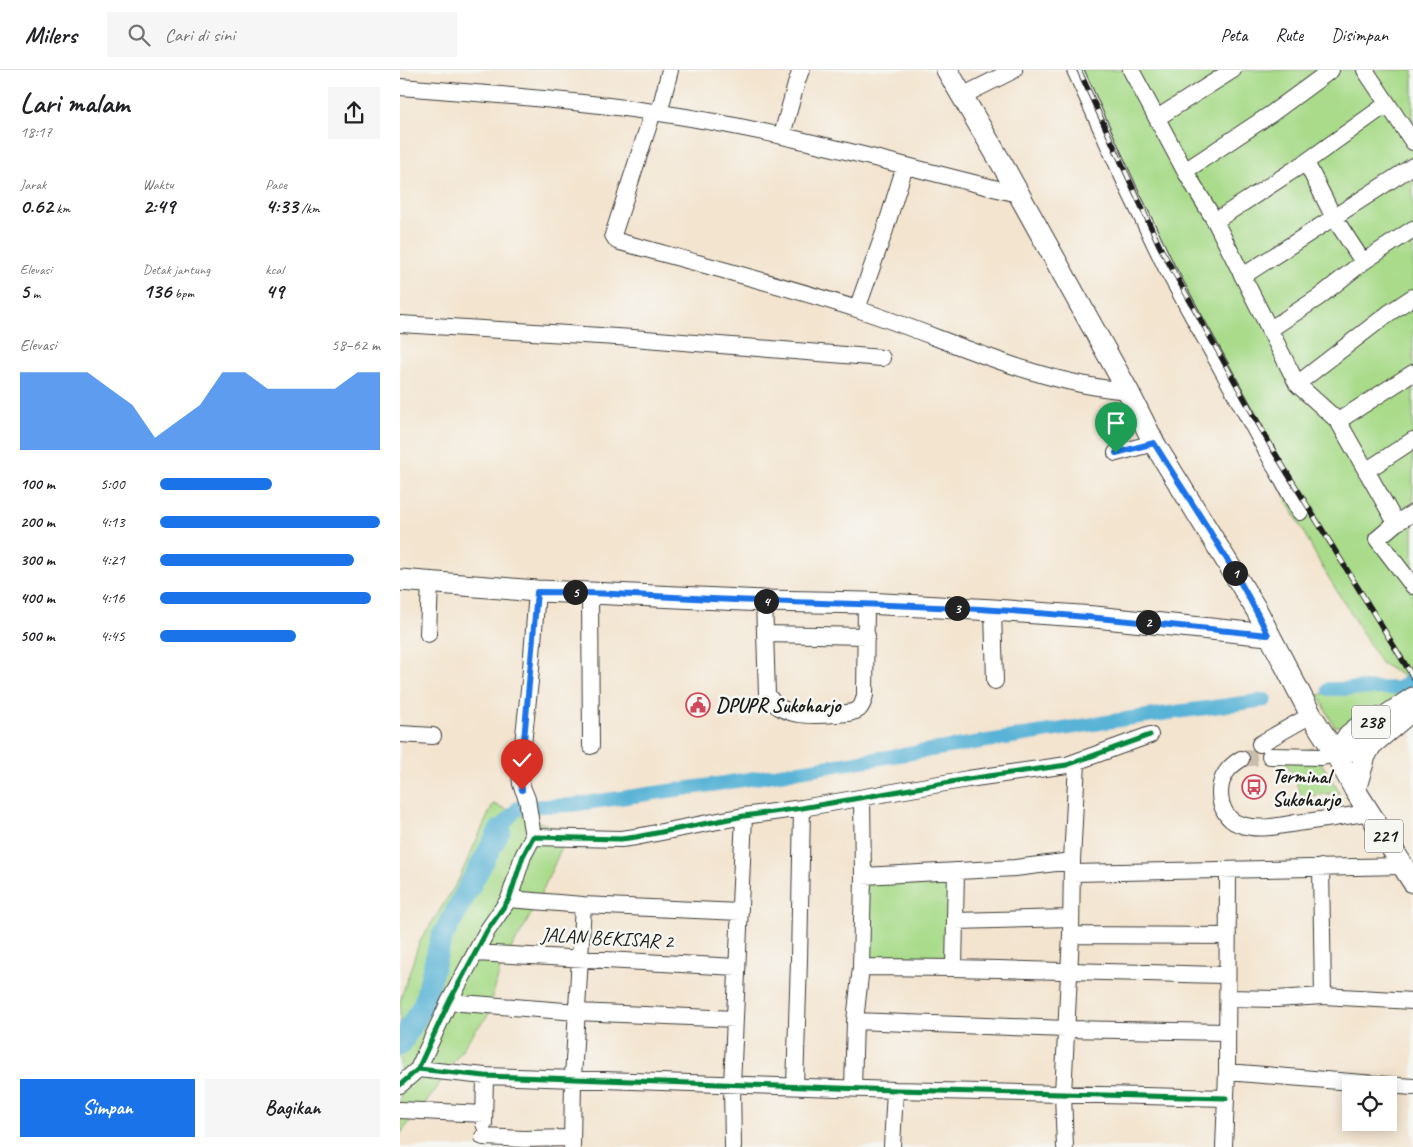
<!DOCTYPE html>
<html lang="id">
<head>
<meta charset="utf-8">
<style>
  :root { --surface:#fff; --page:#f6f6f6; --text:#202124; --muted:#757577; --line:#e0e0e0; --accent:#1a73e8 }
  body { margin:0; font-family:Caveat,sans-serif; background:var(--page); color:var(--text); height:100vh; display:flex; flex-direction:column; font-size:19px; white-space:nowrap }
  * { box-sizing:border-box; margin:0 }
  p { font-size:16px; color:var(--muted) }
  .icon { flex:none; width:28px; height:28px; fill:none; stroke:currentColor; stroke-width:2; stroke-linecap:round; stroke-linejoin:round }
  .map { position:relative; flex:1; overflow:hidden }
  .side { display:flex; flex-direction:column; background:var(--surface); width:400px }
  .side>* { flex:none }
  .fabs { position:absolute; left:942px; top:1006px; display:grid; gap:10px }
  .fabs a { display:grid; place-items:center; width:55px; height:55px; border-radius:0px; background:var(--surface); box-shadow:0 2px 12px #0003; font-size:25px }
  .pin { position:absolute; display:grid; place-items:center; width:42px; height:42px; color:#fff; margin:-51px -21px; border-radius:50% 50% 50% 0; rotate:-45deg; box-shadow:0 0 5px #0007 }
  .pin .icon { rotate:45deg }
  .km { position:absolute; width:25px; height:25px; margin:-12px; border-radius:50%; background:#222; color:#fff; font-size:14px; line-height:25px; text-align:center }
  .round { display:grid; place-items:center; flex:none; width:52px; height:52px; border-radius:0px; background:var(--page) }
  .head { display:flex; align-items:center; justify-content:space-between; height:85px; padding:0 20px }
  h1 { font-size:28px; font-weight:700; line-height:38px }
  .figures { display:grid; grid-template-columns:repeat(3,1fr); gap:8px; height:85px; padding:5px 20px }
  .figures div { display:grid; align-content:center }
  .figures b { font-size:21px; font-weight:700 }
  .figures small { font-size:14px; font-weight:400 }
  .figures p { font-size:14px }
  .chart { height:140px; padding:10px 20px }
  .chart p { display:flex; justify-content:space-between }
  .chart svg { width:100%; height:90px; margin-top:5px; fill:var(--accent); opacity:.7 }
  .primary-button { display:flex; gap:10px; margin-top:auto; padding:10px 20px }
  .primary-button a { flex:1; height:58px; border-radius:0px; background:var(--accent); color:#fff; font-size:20px; font-weight:700; line-height:58px; text-align:center }
  .primary-button a+a { background:var(--page); color:var(--text) }
  ul { padding:0 20px; list-style:none; font-size:16px }
  li { display:grid; grid-template-columns:80px 60px 1fr; align-items:center; height:38px }
  li i { height:12px; border-radius:6px; background:var(--accent) }
  header { display:flex; align-items:center; gap:30px; box-sizing:border-box; height:70px; padding:0 25px; background:var(--surface); border-bottom:1px solid var(--line) }
  header strong { font-size:24px }
  nav { display:flex; gap:28px; margin-inline-start:auto; font-size:18px }
  .search { width:350px; height:45px; background:var(--page); display:flex; align-items:center; gap:12px; box-sizing:border-box; padding:0 18px; border-radius:0px; color:var(--muted); font-size:19px }
  main { display:flex; flex:1; min-height:0 }
  .map>svg:first-child { display:block }
</style>
</head>
<body>
<header>
<strong>Milers</strong>
<div class="search"><svg class="icon" aria-label="search" viewBox="0 0 24 24"><circle cx="10" cy="10" r="6"/><path d="M15 15l6 6"/></svg>Cari di sini</div>
<nav><a>Peta</a><a>Rute</a><a>Disimpan</a></nav>
</header>
<main>
<section class="side">
<div class="head"><div><h1>Lari malam</h1><p>18:17</p></div><a class="round"><svg class="icon" aria-label="share" viewBox="0 0 24 24"><path d="M12 15V3M7 8l5-5 5 5M5 13v7h14v-7"/></svg></a></div>
<div class="figures">
<div><p>Jarak</p><b>0.62<small> km</small></b></div>
<div><p>Waktu</p><b>2:49</b></div>
<div><p>Pace</p><b>4:33<small> /km</small></b></div>
</div>
<div class="figures">
<div><p>Elevasi</p><b>5<small> m</small></b></div>
<div><p>Detak jantung</p><b>136<small> bpm</small></b></div>
<div><p>kcal</p><b>49</b></div>
</div>
<div class="chart"><p><span>Elevasi</span>58–62 m</p>
<svg viewBox="0 0 160 44" preserveAspectRatio="none"><path d="M0 44V6L10 6L20 6L30 6L40 14L50 22L60 38L70 30L80 22L90 6L100 6L110 14L120 14L130 14L140 14L150 6L160 6V44z"/></svg>
</div>
<ul>
<li><b>100 m</b>5:00<i style="width:51%"></i></li>
<li><b>200 m</b>4:13<i style="width:100%"></i></li>
<li><b>300 m</b>4:21<i style="width:88%"></i></li>
<li><b>400 m</b>4:16<i style="width:96%"></i></li>
<li><b>500 m</b>4:45<i style="width:62%"></i></li>
</ul>
<div class="primary-button"><a>Simpan</a><a>Bagikan</a></div>
</section>
<div class="map">
<svg width="1013" height="1077" viewBox="0 0 1013 1077">
  <rect width="100%" height="100%" fill="#f6f6f2"/>
  <filter id="ink" filterUnits="userSpaceOnUse"><feTurbulence type="fractalNoise" baseFrequency=".02" numOctaves="2"/><feDisplacementMap in="SourceGraphic" scale="10" xChannelSelector="R" yChannelSelector="G"/><feConvolveMatrix kernelMatrix="1 2 1 2 8 2 1 2 1" color-interpolation-filters="sRGB"/></filter>
  <filter id="wash" filterUnits="userSpaceOnUse"><feTurbulence type="fractalNoise" baseFrequency=".0096" numOctaves="4" result="noise"/><feDisplacementMap in="SourceGraphic" scale="20" xChannelSelector="R" yChannelSelector="G"/><feGaussianBlur stdDeviation="1.12" result="paint"/><feColorMatrix in="noise" values="0 0 0 0 0 0 0 0 0 0 0 0 0 0 0 0 0 1.4 0 .05"/><feComposite in="paint" operator="in"/></filter>
  <g filter="url(#wash)">
    <rect width="100%" height="100%" fill="#f3e4cf"/>
    <path fill="#a9db8a" stroke="#627c53" d="M670,0H1013V612L981,593L921,495L821,306Z
      M932,621H1000L1005,631L951,656H934L918,625Z
      M912,678L940,723L902,726L885,690Z
      M93,734L168,763L137,833L122,861L101,895L88,945L69,969L32,1025L0,1064V931L19,873L58,811Z
      M556,801L554,897H461L467,802Z"/>
    <g fill="none" stroke-linecap="round" stroke-linejoin="round">
      <path stroke="#58b3d6" stroke-width="14" d="M929,619L999,618L1013,608
        M101,757L119,737L171,735L311,715L732,648L865,630"/>
      <path stroke="#58b3d6" stroke-width="22" d="M0,975L24,934L41,869L100,760"/>
    </g>
  </g>
  <g filter="url(#ink)">
    <g fill="none" stroke-linecap="round" stroke-linejoin="round">
      <path stroke="#c8bcab" stroke-width="16" stroke-dasharray="16 8" stroke-linecap="butt" d="M841,689L870,686"/>
      <g stroke="#3c3a37" stroke-width="18">
        <path id="minor" d="M675,0L728,118L766,197L900,442
          M731,0L785,101L815,151L897,314L938,351L996,453
          M965,0L1013,72
          M0,17C87,24 174,30 260,43C381,61 499,95 618,124
          M562,26L614,0
          M253,42L213,165L217,171C297,193 378,214 457,239C547,268 633,313 728,321
          M259,43L270,0
          M757,48L833,0
          M382,65L397,11L401,0
          M906,92L933,146L963,192
          M785,101L871,44L931,0
          M815,151L906,92L987,34
          M843,206L1013,96
          M457,239L484,163L505,96
          M0,254L233,268L482,288
          M869,260L919,227L963,192L1013,159
          M897,314L989,243L1013,227
          M938,351L1013,303
          M716,383L754,373
          M966,401L1013,370
          M1013,443L996,453L977,469L1013,516
          M190,523L191,676
          M364,531L367,624C380,648 412,646 436,644C443,643 453,644 459,639C463,635 464,630 465,625L466,533
          M593,540L595,611
          M28,564L30,512
          M365,564L467,566
          M0,664L33,666
          M860,674L911,645
          M870,686L922,687L936,684
          M841,689C828,697 820,707 820,723C820,735 826,750 839,754C857,761 878,756 896,753C920,750 945,747 969,742
          M133,767L127,729L121,714L120,701L130,611L137,521
          M921,797L923,926
          M673,803L1002,796
          M463,806L615,798L672,791
          M109,829L183,835L340,842
          M555,851L671,848
          M671,865L828,866
          M75,883L337,897
          M461,897C583,897 705,903 827,905
          M554,897L556,801
          M828,928L876,929L923,926L1013,931
          M49,932L177,942L335,949
          M455,951L666,959L826,962
          M18,999L85,1006L495,1020L826,1028
          M827,1002L1013,1017
          M0,1015L18,999L49,932L87,861L109,829L123,786L133,767L221,769L236,767L344,746L402,738L568,709L667,695L750,665
          M395,1016L399,890L402,738
          M453,1018L455,951L461,897L463,806L462,728
          M0,1040L84,1044
          M84,1054L85,1006
          M83,1067L124,1069L171,1068
          M172,1077L173,1008L183,835
          M333,1077L332,1015L344,746
          M492,1077L495,1020
          M665,1077L663,1024L671,865L672,791L677,692
          M824,1077L827,1002L828,801"/>
      </g>
      <g stroke="#3c3a37" stroke-width="23">
        <path id="major" d="M547,0L606,101L728,321L754,373L856,539L911,645L936,684L955,720L1013,812
          M0,510L137,521L190,523L364,531L466,533L593,540L695,547L868,565
          M936,684L949,665L959,657L986,646L1013,628
          M936,684L971,675L1010,642
          M955,720L965,686L971,675"/>
      </g>
      <use href="#minor" stroke="#fff" stroke-width="16"/>
      <use href="#major" stroke="#fff" stroke-width="21"/>
      <g stroke="#1c1c1c" stroke-width="5.5">
        <path id="rail" d="M679,0L760,177L870,375L1013,607"/>
      </g>
      <use href="#rail" stroke="#f6f6f2" stroke-width="4" stroke-dasharray="11" stroke-linecap="butt"/>
      <g stroke="#f6f6f2" stroke-width="8">
        <path id="cycleway" d="M18,999L85,1006L495,1020L826,1028
          M0,1015L18,999L49,932L87,861L109,829L123,786L133,767L221,769L236,767L344,746L402,738L568,709L667,695L750,665"/>
      </g>
      <use href="#cycleway" stroke="#00873e" stroke-width="5"/>
    </g>
  </g>
  <g fill="none" stroke-linecap="round" stroke-linejoin="round" filter="url(#ink)">
    <g stroke="#fff" stroke-width="10">
      <path id="route" d="M122,720L120,709L122,693L137,522C212,522 288,529 363,531C440,534 517,535 594,540C685,545 777,556 868,565C836,498 793,436 754,373L716,383"/>
    </g>
    <use href="#route" stroke="#1a73e8" stroke-width="6"/>
  </g>
  <defs>
    <g id="civic-ring" transform="scale(1.25)"><circle r="9.5" fill="#f6f6f2" stroke="#d1495b" stroke-width="1.5"/><path d="M-.6-6.5H3V-4.5H.6V-3L4-1V1h2V6H-6V1h2V-1L-.6-3ZM-1.2 2.5V6h2.4V2.5Z" fill="#d1495b"/></g>
    <g id="bus-ring" transform="scale(1.25)"><circle r="9.5" fill="#f6f6f2" stroke="#d1495b" stroke-width="1.5"/><path d="M-5-6H5V4H4V6H2V4H-2V6H-4V4H-5ZM-3.5-4V0h7V-4ZM-3.5 1.2v1.5H-2V1.2ZM2 1.2v1.5H3.5V1.2Z" fill="#d1495b"/></g>
  </defs>
  <g fill-rule="evenodd">
    <use href="#civic-ring" x="298" y="635"/>
    <use href="#bus-ring" x="854" y="717"/>
  </g>
  <g text-anchor="middle" dominant-baseline="central" stroke-width="5" stroke-linejoin="round" paint-order="stroke">
    <g fill="#f6f6f2" stroke="#5d5d5c" stroke-width="1">
      <rect x="952" y="635.5" width="38" height="33" rx="4"/>
      <rect x="965" y="749.5" width="38" height="33" rx="4"/>
    </g>
    <g font-size="19" font-weight="bold" fill="#1c1c1c">
      <text x="971" y="652">238</text>
      <text x="984" y="766">221</text>
    </g>
    <g font-size="20" font-weight="bold" fill="#1c1c1c" stroke="#f6f6f2" text-anchor="start">
      <text x="316" y="635">DPUPR Sukoharjo</text>
      <text x="872" y="706">Terminal<tspan x="872" dy="23">Sukoharjo</tspan></text>
    </g>
    <g font-size="20" fill="#1c1c1c" stroke="#f6f6f2">
      <text transform="translate(207 868) rotate(3)">JALAN BEKISAR 2</text>
    </g>
  </g>
</svg>
<div class="fabs">
<a><svg class="icon" aria-label="locate" viewBox="0 0 24 24"><circle cx="12" cy="12" r="6"/><path d="M12 2v4M12 18v4M2 12h4M18 12h4"/></svg></a>
</div>
<div class="pin" style="left:716px;top:383px;background:#1e9e55"><svg class="icon" aria-label="arrive" viewBox="0 0 24 24"><path d="M6 21V4h12l-3 4 3 4H6"/></svg></div>
<div class="pin" style="left:122px;top:720px;background:#d93025"><svg class="icon" aria-label="check" viewBox="0 0 24 24"><path d="M5 12l5 5 9-10"/></svg></div>
<b class="km" style="left:835px;top:503px">1</b>
<b class="km" style="left:748px;top:552px">2</b>
<b class="km" style="left:557px;top:538px">3</b>
<b class="km" style="left:366px;top:531px">4</b>
<b class="km" style="left:175px;top:522px">5</b>
</div>
</main>
</body>
</html>
